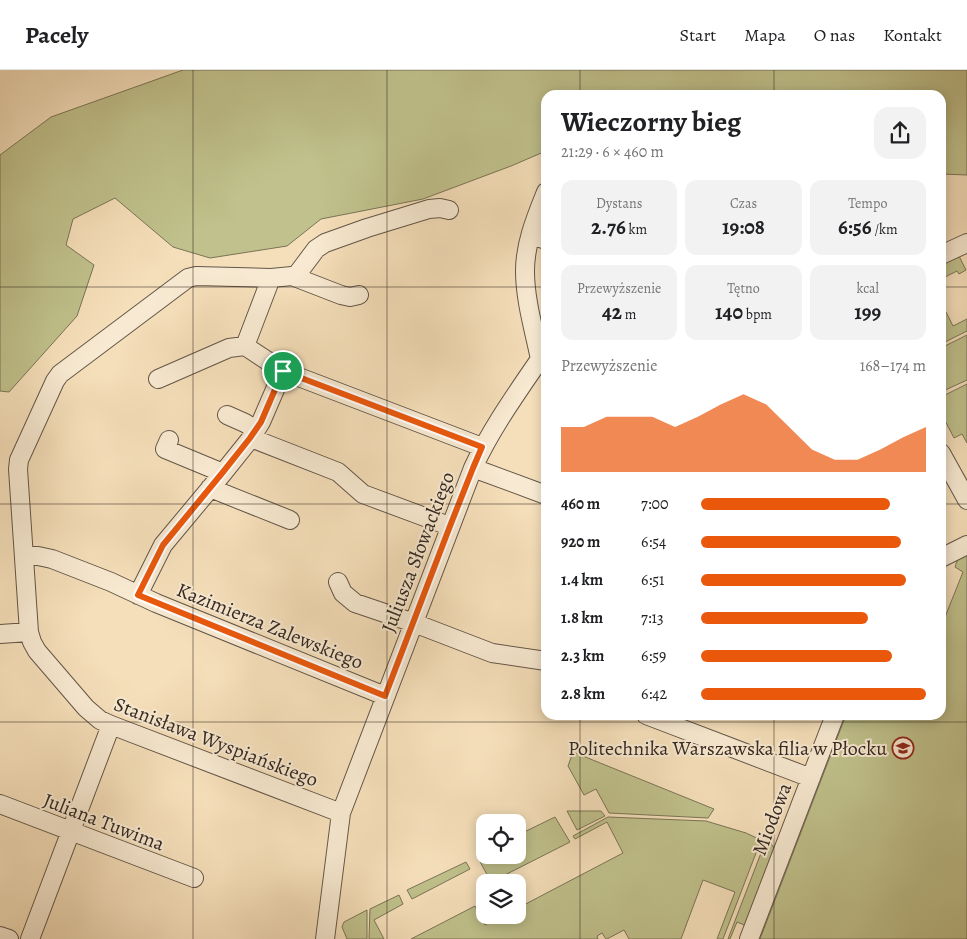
<!DOCTYPE html>
<html lang="pl">
<head>
<meta charset="utf-8">
<style>
  :root { --surface:#fff; --page:#f2f2f2; --text:#202124; --muted:#757577; --line:#e0e0e0; --accent:#ea580c }
  body { margin:0; font-family:Alegreya,serif; background:var(--page); color:var(--text); height:100vh; display:flex; flex-direction:column; font-size:19px; white-space:nowrap }
  * { box-sizing:border-box; margin:0 }
  p { font-size:16px; color:var(--muted) }
  .icon { flex:none; width:28px; height:28px; fill:none; stroke:currentColor; stroke-width:2; stroke-linecap:round; stroke-linejoin:round }
  .map { position:relative; flex:1; overflow:hidden }
  .details { position:absolute; left:541px; top:20px; width:405px; height:630px; display:flex; flex-direction:column; background:var(--surface); border-radius:15px; box-shadow:0 2px 12px #0003 }
  .details>* { flex:none }
  .tools { position:absolute; left:476px; top:744px; display:grid; gap:10px }
  .tools a { display:grid; place-items:center; width:50px; height:50px; border-radius:10px; background:var(--surface); box-shadow:0 2px 12px #0003; font-size:25px }
  .pin { position:absolute; display:grid; place-items:center; width:42px; height:42px; color:#fff; margin:-21px; border:2px solid #fff; border-radius:50%; box-shadow:0 1px 5px #0007 }
  .round { display:grid; place-items:center; flex:none; width:52px; height:52px; border-radius:15px; background:var(--page) }
  .overview { display:flex; align-items:center; justify-content:space-between; height:85px; padding:0 20px }
  h1 { font-size:28px; font-weight:700; line-height:38px }
  .stats { display:grid; grid-template-columns:repeat(3,1fr); gap:8px; height:85px; padding:5px 20px }
  .stats div { display:grid; align-content:center; border-radius:12px; background:var(--page); text-align:center }
  .stats b { font-size:21px; font-weight:700 }
  .stats small { font-size:14px; font-weight:400 }
  .stats p { font-size:14px }
  .chart { height:140px; padding:10px 20px }
  .chart p { display:flex; justify-content:space-between }
  .chart svg { width:100%; height:90px; margin-top:5px; fill:var(--accent); opacity:.7 }
  ul { padding:0 20px; list-style:none; font-size:16px }
  li { display:grid; grid-template-columns:80px 60px 1fr; align-items:center; height:38px }
  li i { height:12px; border-radius:6px; background:var(--accent) }
  header { display:flex; align-items:center; gap:30px; box-sizing:border-box; height:70px; padding:0 25px; background:var(--surface); border-bottom:1px solid var(--line) }
  header strong { font-size:24px }
  nav { display:flex; gap:28px; margin-inline-start:auto; font-size:18px }
  .map>svg:first-child { display:block }
</style>
</head>
<body>
<header>
<strong>Pacely</strong>
<nav><a>Start</a><a>Mapa</a><a>O nas</a><a>Kontakt</a></nav>
</header>
<div class="map">
<svg width="967" height="869" viewBox="0 0 967 869">
  <rect width="100%" height="100%" fill="#f5dfba"/>
  <filter id="stains"><feTurbulence type="fractalNoise" baseFrequency=".004" numOctaves="4"/><feColorMatrix values="0 0 0 0 .2 0 0 0 0 .09 0 0 0 0 .02 0 0 0 .5 -.17"/></filter>
  <radialGradient id="worn" r=".72"><stop offset=".6" stop-color="#630" stop-opacity="0"/><stop offset="1" stop-color="#630" stop-opacity=".3"/></radialGradient>
  <path fill="#c0c18c" stroke="#7a7457" d="M183,0H967V105L941,104V25H546V81L511,96L423,129L321,149L287,176L210,188L173,177L115,128L73,149L66,175L94,195L77,246L9,322L0,321V85L51,47Z
    M959,186L966,200L959,204L957,201L941,209V195Z
    M941,237L944,243L946,242L953,256L967,249V261L943,273H941Z
    M967,265V310L941,322V278Z
    M967,314V373L962,364L954,368L941,343V327Z
    M967,483V869H760L846,645H941V546L945,547L963,502L955,497C957,489 960,486 967,483Z
    M573,682L714,739L708,748L609,743L596,719L584,725L568,696Z
    M567,741H601L605,746L577,760Z
    M555,747L570,772L491,812L477,786L485,781V785H518V765Z
    M608,747L706,751L746,763L761,770L723,869H717L735,822L703,810L681,869H629L624,860L607,869H606L602,863L597,866L598,869H411L475,836L485,855L504,845H518V838L623,783L607,752L575,769L573,766Z
    M769,770L775,780L747,856L737,852L730,869H728L761,783L764,775Z
    M466,792L470,799L412,829L407,820Z
    M399,825L403,834L374,850L384,869H369L370,839Z
    M367,840V869H347L342,857L344,852Z"/>
  <g fill="none" stroke-linecap="round" stroke-linejoin="round">
    <g stroke="#645648" stroke-width="20">
      <path id="street" d="M531,165L546,170
        M941,185L967,173
        M292,206L341,225L350,227L359,225
        M245,276L271,208
        M158,309L229,278L245,276L283,301
        M227,345L245,353L256,360
        M251,368L338,402L363,424L449,456
        M169,370L165,379L223,403
        M941,383L967,430
        M473,398L546,425
        M210,418L290,450
        M25,486H38L52,489L111,512L156,533L385,626
        M941,488L967,475
        M338,512L343,523L355,533L414,553L492,583L546,591
        M138,525L163,475L223,403L251,368L261,352L283,301L482,377
        M0,564L29,562
        M646,645L811,708
        M0,734L194,808
        M341,743L111,655L100,650L86,638L37,581L32,572L29,562L18,399L19,390L55,311L60,304L188,208L196,206L271,208L292,206L298,203L316,179L325,173L367,158L429,139L440,138L449,140
        M0,866L9,869
        M30,869L111,655
        M325,869L341,743L473,398C491,359 516,324 540,289C534,260 525,230 525,201C525,173 536,147 546,122
        M749,869L835,645"/>
    </g>
    <use href="#street" stroke="#f8ead2" stroke-width="18"/>
  </g>
  <g fill="none" stroke-linecap="round" stroke-linejoin="round">
    <g stroke="#fff" stroke-width="10">
      <path id="route" d="M283,301L482,377L473,398L450,456L385,626L138,525L163,475L223,402L250,368L261,352Z"/>
    </g>
    <use href="#route" stroke="#ea580c" stroke-width="6"/>
  </g>
  <path fill="none" stroke="#332822" stroke-width="1" stroke-opacity="0.55" d="M193,0V869M387,0V869M580,0V25M774,0V25M0,217H546M941,217H967M0,434H546M941,434H967M580,645V869M774,645V869M0,652H967"/>
  <defs>
    <g id="university-ring" transform="scale(1.125)"><circle r="9.5" fill="#f8ead2" stroke="#8f2418" stroke-width="1.5"/><path d="M0-5L7-2L0 1L-7-2ZM-4 1L0 2.5L4 1V4Q0 6-4 4Z" fill="#8f2418"/></g>
  </defs>
  <g fill-rule="evenodd">
    <use href="#university-ring" x="903" y="678"/>
  </g>
  <g text-anchor="middle" dominant-baseline="central" stroke-width="4" stroke-linejoin="round" paint-order="stroke">
    <g font-size="20" fill="#332822" stroke="#f8ead2">
      <text transform="translate(418 482) rotate(-69)">Juliusza Słowackiego</text>
      <text transform="translate(270 556) rotate(22)">Kazimierza Zalewskiego</text>
      <text transform="translate(216 672) rotate(21)">Stanisława Wyspiańskiego</text>
      <text transform="translate(772 749) rotate(-69)">Miodowa</text>
      <text transform="translate(104 752) rotate(21)">Juliana Tuwima</text>
    </g>
    <g font-size="20" fill="#332822" stroke="#f8ead2" text-anchor="end">
      <text x="887" y="678">Politechnika Warszawska filia w Płocku</text>
    </g>
  </g>
  <rect width="100%" height="100%" filter="url(#stains)"/>
  <rect width="100%" height="100%" fill="url(#worn)"/>
</svg>
<div class="tools">
<a><svg class="icon" aria-label="locate" viewBox="0 0 24 24"><circle cx="12" cy="12" r="6"/><path d="M12 2v4M12 18v4M2 12h4M18 12h4"/></svg></a>
<a><svg class="icon" aria-label="layers" viewBox="0 0 24 24"><path d="M12 4l9 5-9 5-9-5zM3 14l9 5 9-5"/></svg></a>
</div>
<div class="pin" style="left:283px;top:301px;background:#1e9e55"><svg class="icon" aria-label="arrive" viewBox="0 0 24 24"><path d="M6 21V4h12l-3 4 3 4H6"/></svg></div>
<section class="details">
<div class="overview"><div><h1>Wieczorny bieg</h1><p>21:29 · 6 × 460 m</p></div><a class="round"><svg class="icon" aria-label="share" viewBox="0 0 24 24"><path d="M12 15V3M7 8l5-5 5 5M5 13v7h14v-7"/></svg></a></div>
<div class="stats">
<div><p>Dystans</p><b>2.76<small> km</small></b></div>
<div><p>Czas</p><b>19:08</b></div>
<div><p>Tempo</p><b>6:56<small> /km</small></b></div>
</div>
<div class="stats">
<div><p>Przewyższenie</p><b>42<small> m</small></b></div>
<div><p>Tętno</p><b>140<small> bpm</small></b></div>
<div><p>kcal</p><b>199</b></div>
</div>
<div class="chart"><p><span>Przewyższenie</span>168–174 m</p>
<svg viewBox="0 0 160 44" preserveAspectRatio="none"><path d="M0 44V22L10 22L20 17L30 17L40 17L50 22L60 17L70 11L80 6L90 11L100 22L110 33L120 38L130 38L140 33L150 27L160 22V44z"/></svg>
</div>
<ul>
<li><b>460 m</b>7:00<i style="width:84%"></i></li>
<li><b>920 m</b>6:54<i style="width:89%"></i></li>
<li><b>1.4 km</b>6:51<i style="width:91%"></i></li>
<li><b>1.8 km</b>7:13<i style="width:74%"></i></li>
<li><b>2.3 km</b>6:59<i style="width:85%"></i></li>
<li><b>2.8 km</b>6:42<i style="width:100%"></i></li>
</ul>
</section>
</div>
</body>
</html>
